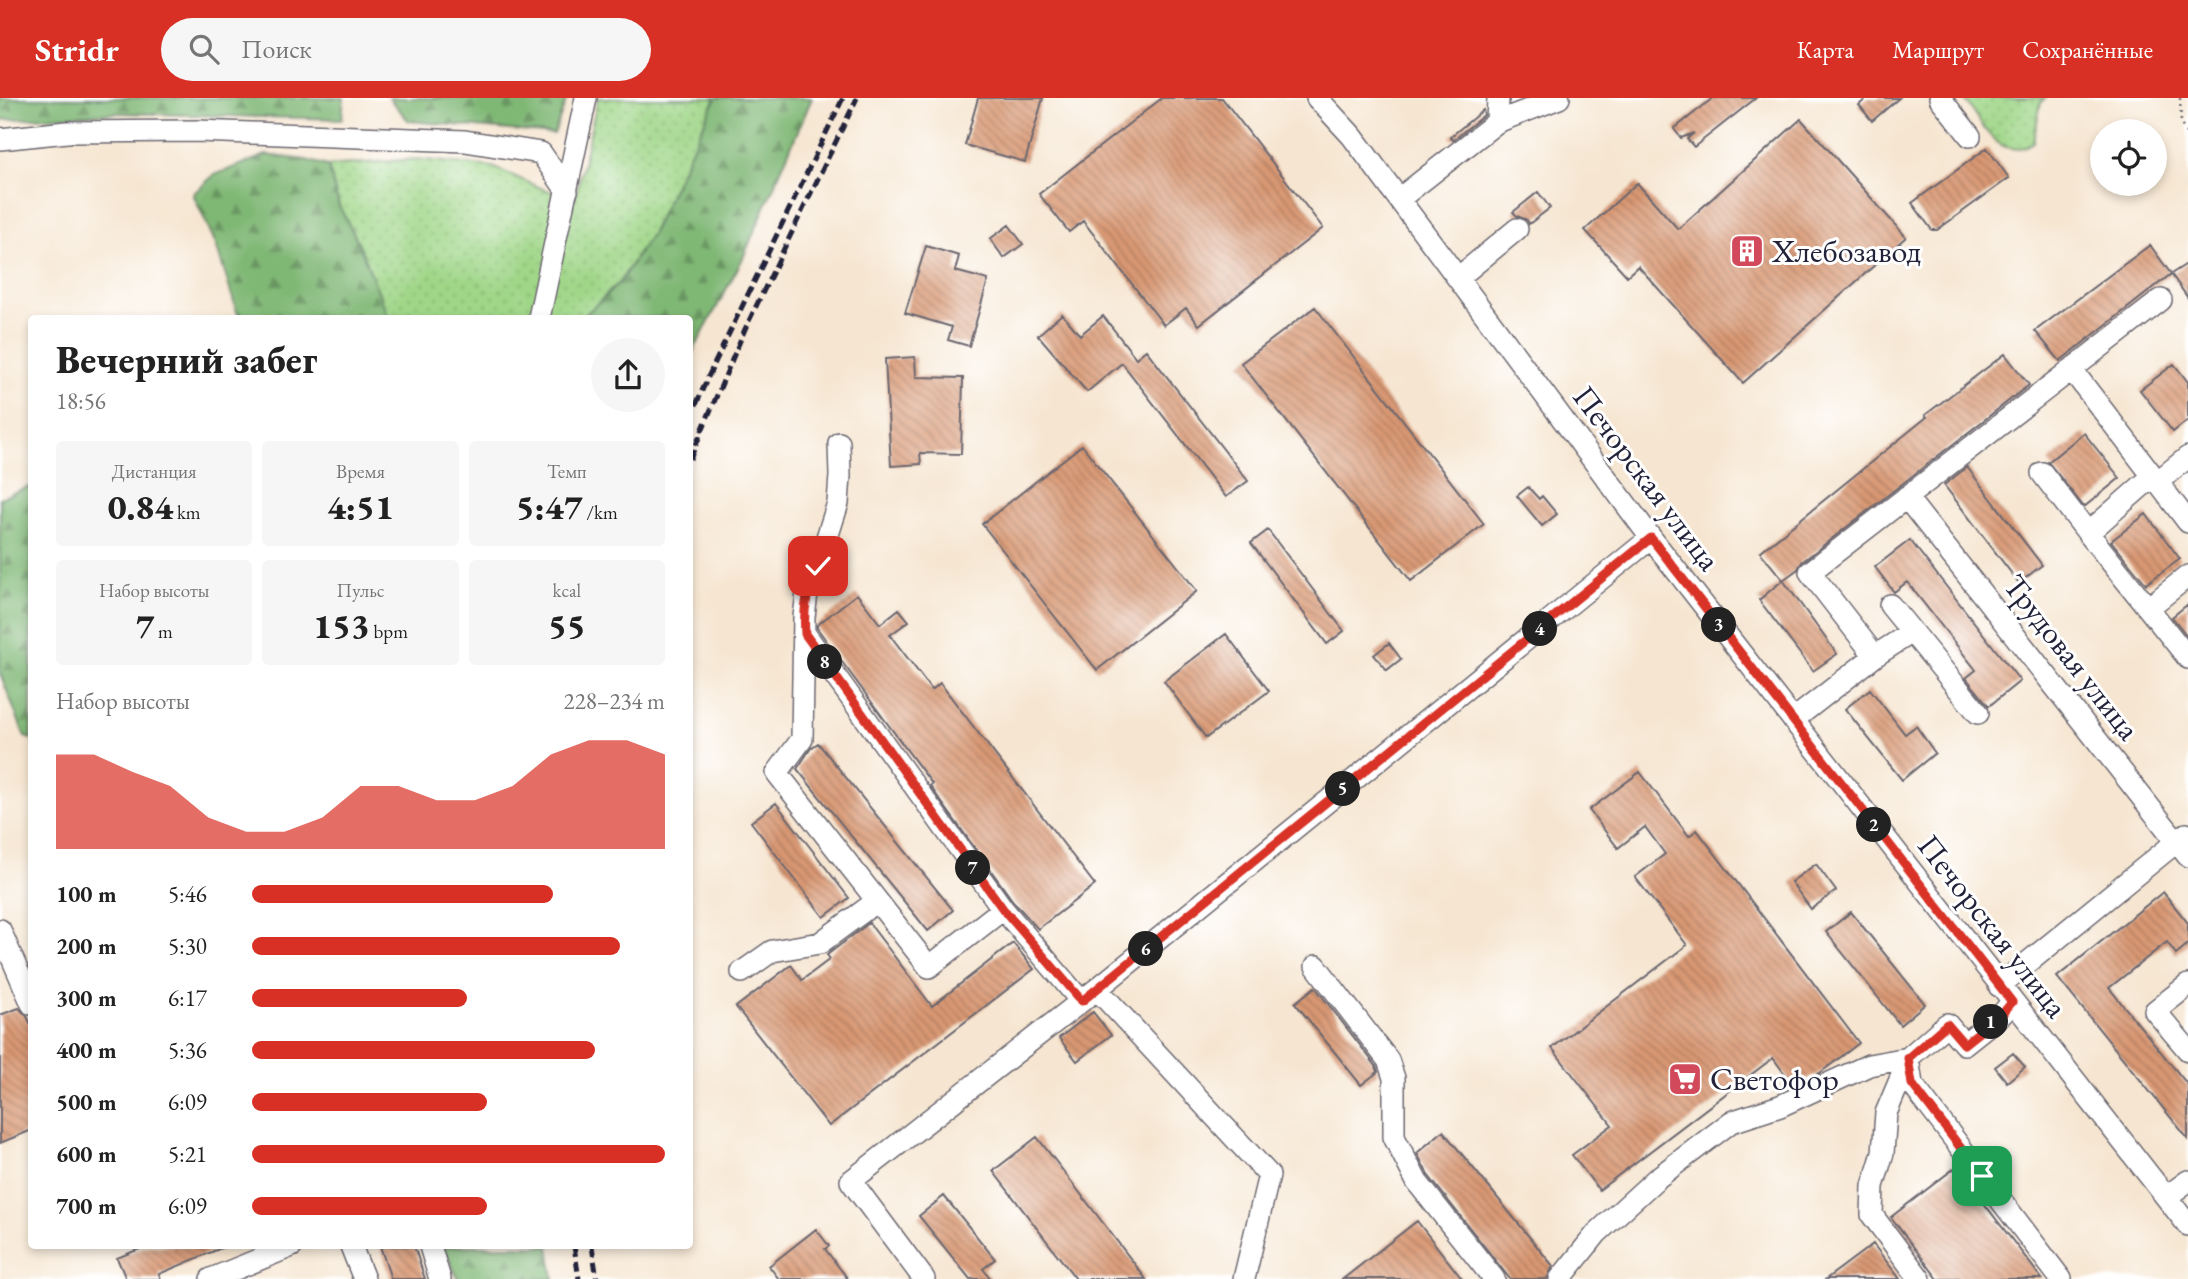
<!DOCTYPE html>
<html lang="ru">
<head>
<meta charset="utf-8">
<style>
  :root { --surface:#fff; --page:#f6f6f6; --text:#222; --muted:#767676; --accent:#d93025 }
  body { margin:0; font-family:"EB Garamond",serif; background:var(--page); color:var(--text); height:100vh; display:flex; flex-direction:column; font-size:26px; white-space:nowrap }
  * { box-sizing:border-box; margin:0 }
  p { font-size:23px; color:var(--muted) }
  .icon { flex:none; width:38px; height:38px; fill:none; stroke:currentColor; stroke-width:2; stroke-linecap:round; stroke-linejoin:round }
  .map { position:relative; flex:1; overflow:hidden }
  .drawer { position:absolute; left:28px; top:217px; width:665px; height:934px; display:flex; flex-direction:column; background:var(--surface); border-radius:7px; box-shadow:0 4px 10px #0003 }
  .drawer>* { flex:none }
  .fabs { position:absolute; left:2090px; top:21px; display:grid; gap:14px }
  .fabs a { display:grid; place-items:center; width:77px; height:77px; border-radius:50%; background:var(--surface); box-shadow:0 4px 10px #0003; font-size:35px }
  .pin { position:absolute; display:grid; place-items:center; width:60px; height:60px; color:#fff; margin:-30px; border-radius:14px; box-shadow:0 4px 10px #0006 }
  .km { position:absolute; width:35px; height:35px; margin:-18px; border-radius:50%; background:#222; color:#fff; font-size:19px; line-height:35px; text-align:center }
  .round { display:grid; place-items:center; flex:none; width:74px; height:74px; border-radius:37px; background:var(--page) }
  .overview { display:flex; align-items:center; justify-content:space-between; height:119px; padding:0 28px }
  h1 { font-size:38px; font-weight:800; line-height:52px }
  .stats { display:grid; grid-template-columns:repeat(3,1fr); gap:10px; height:119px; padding:7px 28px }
  .stats div { display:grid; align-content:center; border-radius:7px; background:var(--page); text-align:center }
  .stats b { font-size:35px; font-weight:800 }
  .stats small { font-size:19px; font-weight:400 }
  .stats p { font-size:19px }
  .chart { height:196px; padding:14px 28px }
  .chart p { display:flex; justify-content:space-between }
  .chart svg { width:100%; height:126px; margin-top:7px; fill:var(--accent); opacity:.7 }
  ul { padding:0 28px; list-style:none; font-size:23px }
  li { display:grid; grid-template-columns:112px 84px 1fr; align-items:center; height:52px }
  li i { height:18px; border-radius:9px; background:var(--accent) }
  header { display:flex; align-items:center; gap:42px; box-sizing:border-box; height:98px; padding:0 35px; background:var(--accent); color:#fff }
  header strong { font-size:33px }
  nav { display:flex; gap:38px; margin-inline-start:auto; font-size:24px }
  .search { width:490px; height:63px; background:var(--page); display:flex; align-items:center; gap:18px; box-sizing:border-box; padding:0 24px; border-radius:38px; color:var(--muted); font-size:26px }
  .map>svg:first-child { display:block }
</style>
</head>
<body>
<header>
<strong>Stridr</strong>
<div class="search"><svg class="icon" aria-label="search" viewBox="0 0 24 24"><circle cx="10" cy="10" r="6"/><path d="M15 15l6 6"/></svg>Поиск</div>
<nav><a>Карта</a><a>Маршрут</a><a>Сохранённые</a></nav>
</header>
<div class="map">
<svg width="2188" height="1181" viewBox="0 0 2188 1181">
  <defs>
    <pattern id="grass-dots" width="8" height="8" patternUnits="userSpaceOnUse" patternTransform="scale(1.75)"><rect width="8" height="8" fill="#9fd687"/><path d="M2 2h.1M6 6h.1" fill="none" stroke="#89b775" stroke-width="1.8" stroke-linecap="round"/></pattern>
    <pattern id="forest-firs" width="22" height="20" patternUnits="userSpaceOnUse" patternTransform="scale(1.75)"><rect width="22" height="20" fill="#7fb774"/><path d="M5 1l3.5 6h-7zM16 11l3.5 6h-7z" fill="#689460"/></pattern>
    <pattern id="building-back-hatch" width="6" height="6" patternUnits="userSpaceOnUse" patternTransform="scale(1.75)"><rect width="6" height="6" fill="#d99873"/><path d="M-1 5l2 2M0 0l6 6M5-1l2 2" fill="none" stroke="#b07c60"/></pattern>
  </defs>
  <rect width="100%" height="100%" fill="#fff"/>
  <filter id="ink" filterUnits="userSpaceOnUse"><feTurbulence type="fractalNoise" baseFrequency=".0143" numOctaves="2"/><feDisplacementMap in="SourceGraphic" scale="14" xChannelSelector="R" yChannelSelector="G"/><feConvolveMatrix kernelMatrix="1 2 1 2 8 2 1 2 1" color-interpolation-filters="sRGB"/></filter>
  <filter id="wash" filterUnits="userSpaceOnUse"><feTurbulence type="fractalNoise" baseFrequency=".00686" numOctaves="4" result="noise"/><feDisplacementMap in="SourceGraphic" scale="28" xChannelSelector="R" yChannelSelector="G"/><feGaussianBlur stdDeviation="1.57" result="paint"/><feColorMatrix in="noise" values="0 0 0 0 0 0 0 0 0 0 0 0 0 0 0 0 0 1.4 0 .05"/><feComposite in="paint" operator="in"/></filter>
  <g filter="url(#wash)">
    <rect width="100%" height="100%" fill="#f6e6d1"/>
    <path fill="url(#grass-dots)" stroke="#607c61" stroke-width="2" d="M598,0H716L652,135L619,185L582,220H389L358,144L339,108L328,68L417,61L493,69L543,91L575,101Z
      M1964,0H2045L2041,4L2033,44C1999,67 1981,24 1964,0Z"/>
    <path fill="url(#forest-firs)" stroke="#506c58" stroke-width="2" d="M0,0H344L342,21L117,15L0,22Z
      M389,0H567L554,36L409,23Z
      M716,0H812L742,162L690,259V220H582L619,185L652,135Z
      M266,57L306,62L328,68L339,108L358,144L389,220H239L215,144L193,96L214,77Z
      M31,388H32L31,641L25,639L0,575V400Z
      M443,1148H549L554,1181H458Z"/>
    <g id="blocks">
      <path fill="url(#building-back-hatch)" d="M978,0H1043L1025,64L965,47Z
        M1162,0H1222L1323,130L1199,227L1186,210L1164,227L1083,123L1069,134L1039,96Z
        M1713,0H1756L1694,49L1687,41L1694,35L1681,40L1674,31Z
        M1867,0H1899L1872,23L1859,7Z
        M1483,12L1484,17L1453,42L1450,39Z
        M1801,21L1906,139L1743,285L1638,168L1627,178L1585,132L1637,85L1678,131Z
        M1987,50L2009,80L1937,132H1932L1912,105Z
        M1538,94L1550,110L1529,126L1527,122L1517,118L1513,114Z
        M1009,127L1023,146L1004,160L990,141Z
        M2150,147L2171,176L2060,263L2035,233Z
        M926,148L959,158L955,173L988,182L969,248L948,242L952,229L905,215Z
        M2188,165V200L2171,176Z
        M1315,209L1484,426L1411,483L1241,265Z
        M1062,216L1080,237L1103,218L1136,260L1146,252L1248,383L1226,399L1122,265L1087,294L1038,237Z
        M2005,256L2029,287L1802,464L1798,471L1783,482L1760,454L1927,319L1925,317Z
        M915,259L916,279L963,280L961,356L920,355L921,366L891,368L885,261Z
        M2174,266L2188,284V322L2173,334L2140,292Z
        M2084,335L2120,380L2084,409L2048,364Z
        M1082,347L1197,493L1097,572L982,426Z
        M1967,369L2042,467L2019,485L1944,387Z
        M1528,389L1539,401L1542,398L1557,416L1542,428L1517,398Z
        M2146,416L2180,461L2146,486L2111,443Z
        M1268,432L1344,533L1327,546L1251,445Z
        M1910,442L2020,583L1989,608L1966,580L1976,572L1907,484L1894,494L1875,469Z
        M1783,482L1837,556L1813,573L1759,502Z
        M857,496L880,526L899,511L909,523L890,537L932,592L940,585L1095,787L1038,831L1013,803L930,688L932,686L817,530V527Z
        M2188,506V539L2172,519Z
        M1226,536L1269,593L1206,640L1164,583Z
        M1389,545L1401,561L1387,572L1374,557Z
        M1870,591L1905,636L1916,628L1935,655L1902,682L1845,611Z
        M818,645L953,812L928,833L797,671L811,650Z
        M1640,674L1689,738L1697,732L1859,945L1820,975L1793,987L1773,960L1599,1092L1572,1057L1612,1027L1552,950L1687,847L1635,779L1665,756L1645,729L1618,750L1589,712Z
        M776,705L849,800L824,819L751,724Z
        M1816,766L1836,793L1811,811L1791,784Z
        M2163,794L2188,825V846L2176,856L2167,844L2109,890L2188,987V1041L2057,879Z
        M1851,814L1925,906L1900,927L1826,834Z
        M869,825L932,908L1013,845L1034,871L829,1028L736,909L791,867L802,882L830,861L827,857Z
        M1315,889L1376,968L1378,974L1361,987L1295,905Z
        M19,910L27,918L32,929V1032L0,1045V917Z
        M1093,914L1111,937L1077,963L1059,940Z
        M2013,955L2025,969L2007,984L1995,969Z
        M1443,1033L1553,1168L1547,1181H1510L1428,1077L1417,1055Z
        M1037,1039L1146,1181H1076L993,1073Z
        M1956,1069L2042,1181H1938L1891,1119Z
        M944,1098L995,1161L983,1171L991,1181H970L919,1118Z
        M1417,1123L1462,1181H1343Z
        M816,1131L829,1148L825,1151L848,1181H779L769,1168Z
        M1873,1146L1900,1181H1826Z
        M147,1148H226L159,1176L161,1181H126L117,1160Z
        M380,1148H414L425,1181H391Z"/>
    </g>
  </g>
  <g filter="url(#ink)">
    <use href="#blocks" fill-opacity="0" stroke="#6c6770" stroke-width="2"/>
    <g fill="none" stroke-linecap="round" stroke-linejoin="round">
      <g stroke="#6c6770" stroke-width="24">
        <path id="minor" d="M1317,0L1352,38L1651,440L2188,1127
          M1940,0L1970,38
          M1497,24L1498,0
          M0,41L67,34L197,33L465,43L541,55L567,93
          M1399,101L1497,24L1559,0
          M1458,180L1517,131
          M539,220L586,0
          M2072,272L2188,424
          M839,345L840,378L838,405L818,468L807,495L804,519L802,641L777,675L929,869L1003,811
          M2042,375L2088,435L2153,378
          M2157,384L2188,359
          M1906,399L2188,758
          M2088,435L2148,510L2188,478
          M1890,507L1978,615
          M2148,510L2188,560
          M805,536L1003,811L1081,903
          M1875,558L1810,474L2161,202
          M1793,622L1875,558L1912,534
          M0,832L32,906
          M1316,868L1388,962L1394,980V1039L1417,1084L1494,1181
          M742,874L772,853L820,845L877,803
          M2188,887L2155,913L2188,952
          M1999,888L2186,736
          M1097,891L1269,1077L1244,1181
          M1908,960L1912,986L2061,1181
          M1908,963L1886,1015L1883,1055L1873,1088L1872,1117L1920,1181
          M2166,1099L2188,1083
          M351,1148L364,1181
          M430,1148L440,1181
          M211,1181L292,1148
          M924,1181L851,1083L1097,891L1651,440
          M1560,1181L1597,1135L1656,1081L1731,1024L1780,1008L1869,967L1908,960L1947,926L1964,946L2003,915L2012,904"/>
      </g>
      <path stroke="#6c6770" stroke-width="2.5" stroke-dasharray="2 5" stroke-linecap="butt" d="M2180,0L2181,26L2188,39"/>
      <use href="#minor" stroke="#fff" stroke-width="21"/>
      <path stroke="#22223b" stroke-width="5" stroke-dasharray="10 5" stroke-linecap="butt" d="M690,321L707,281L843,0
        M690,361L745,231L857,0
        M574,1148L579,1181
        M592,1148L597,1181"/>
    </g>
  </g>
  <g fill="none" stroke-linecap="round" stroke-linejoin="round" filter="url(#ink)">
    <g stroke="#fff" stroke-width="14">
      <path id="route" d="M818,468C807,494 803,508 805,536L1003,811L1082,903L1651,440L2012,904L2003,915L1964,946L1947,926L1908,960L1912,986L1982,1078"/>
    </g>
    <use href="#route" stroke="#d93025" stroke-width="9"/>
  </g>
  <defs>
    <g id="building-square" transform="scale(1.75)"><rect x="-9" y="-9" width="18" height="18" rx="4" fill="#d1495b" stroke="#fff"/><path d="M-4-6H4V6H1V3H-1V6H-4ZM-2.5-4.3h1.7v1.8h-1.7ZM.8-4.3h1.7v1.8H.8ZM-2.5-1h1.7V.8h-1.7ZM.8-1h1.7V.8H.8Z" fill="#fff"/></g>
    <g id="supermarket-square" transform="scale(1.75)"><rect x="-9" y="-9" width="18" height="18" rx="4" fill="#d1495b" stroke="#fff"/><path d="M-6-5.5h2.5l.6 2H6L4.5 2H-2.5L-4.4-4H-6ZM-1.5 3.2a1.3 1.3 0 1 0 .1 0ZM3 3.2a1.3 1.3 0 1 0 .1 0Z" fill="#fff"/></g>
  </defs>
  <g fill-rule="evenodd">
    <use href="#building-square" x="1747" y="153"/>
    <use href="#supermarket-square" x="1685" y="981"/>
  </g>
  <g text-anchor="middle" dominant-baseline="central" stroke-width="6" stroke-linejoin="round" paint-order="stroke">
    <g font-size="32" fill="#22223b" stroke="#fff" text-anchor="start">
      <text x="1772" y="153">Хлебозавод</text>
      <text x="1710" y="981">Светофор</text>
    </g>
    <g font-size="32" fill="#22223b" stroke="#fff">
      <text transform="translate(1647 380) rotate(53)">Печорская улица</text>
      <text transform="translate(2072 559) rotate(52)">Трудовая улица</text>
      <text transform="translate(1993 828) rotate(52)">Печорская улица</text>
    </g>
  </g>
</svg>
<div class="fabs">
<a><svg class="icon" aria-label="locate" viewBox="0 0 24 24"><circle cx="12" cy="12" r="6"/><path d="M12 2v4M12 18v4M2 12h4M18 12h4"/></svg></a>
</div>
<div class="pin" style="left:1982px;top:1078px;background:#1e9e55"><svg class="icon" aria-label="arrive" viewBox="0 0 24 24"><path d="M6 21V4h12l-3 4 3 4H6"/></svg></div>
<div class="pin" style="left:818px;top:468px;background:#d93025"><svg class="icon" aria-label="check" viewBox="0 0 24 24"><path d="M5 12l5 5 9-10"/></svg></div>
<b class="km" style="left:1991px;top:924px">1</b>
<b class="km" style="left:1874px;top:727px">2</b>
<b class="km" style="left:1719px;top:527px">3</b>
<b class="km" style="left:1540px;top:531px">4</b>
<b class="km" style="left:1343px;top:691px">5</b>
<b class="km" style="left:1146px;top:851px">6</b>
<b class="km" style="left:973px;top:770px">7</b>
<b class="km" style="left:825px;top:564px">8</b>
<section class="drawer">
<div class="overview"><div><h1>Вечерний забег</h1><p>18:56</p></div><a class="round"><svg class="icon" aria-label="share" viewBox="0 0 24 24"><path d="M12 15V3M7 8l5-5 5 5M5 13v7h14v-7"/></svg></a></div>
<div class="stats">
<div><p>Дистанция</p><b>0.84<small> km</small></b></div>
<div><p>Время</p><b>4:51</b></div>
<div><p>Темп</p><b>5:47<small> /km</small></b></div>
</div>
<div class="stats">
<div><p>Набор высоты</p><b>7<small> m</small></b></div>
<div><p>Пульс</p><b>153<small> bpm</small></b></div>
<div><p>kcal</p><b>55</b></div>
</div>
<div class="chart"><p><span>Набор высоты</span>228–234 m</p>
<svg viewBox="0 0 160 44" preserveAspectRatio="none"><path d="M0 44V11L10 11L20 17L30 22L40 33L50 38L60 38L70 33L80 22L90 22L100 27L110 27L120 22L130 11L140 6L150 6L160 11V44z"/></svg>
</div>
<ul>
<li><b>100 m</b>5:46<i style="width:73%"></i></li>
<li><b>200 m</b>5:30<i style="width:89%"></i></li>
<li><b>300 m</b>6:17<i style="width:52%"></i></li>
<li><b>400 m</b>5:36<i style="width:83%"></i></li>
<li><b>500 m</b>6:09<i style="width:57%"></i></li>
<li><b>600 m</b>5:21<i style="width:100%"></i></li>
<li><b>700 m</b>6:09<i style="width:57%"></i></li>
</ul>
</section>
</div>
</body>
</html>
